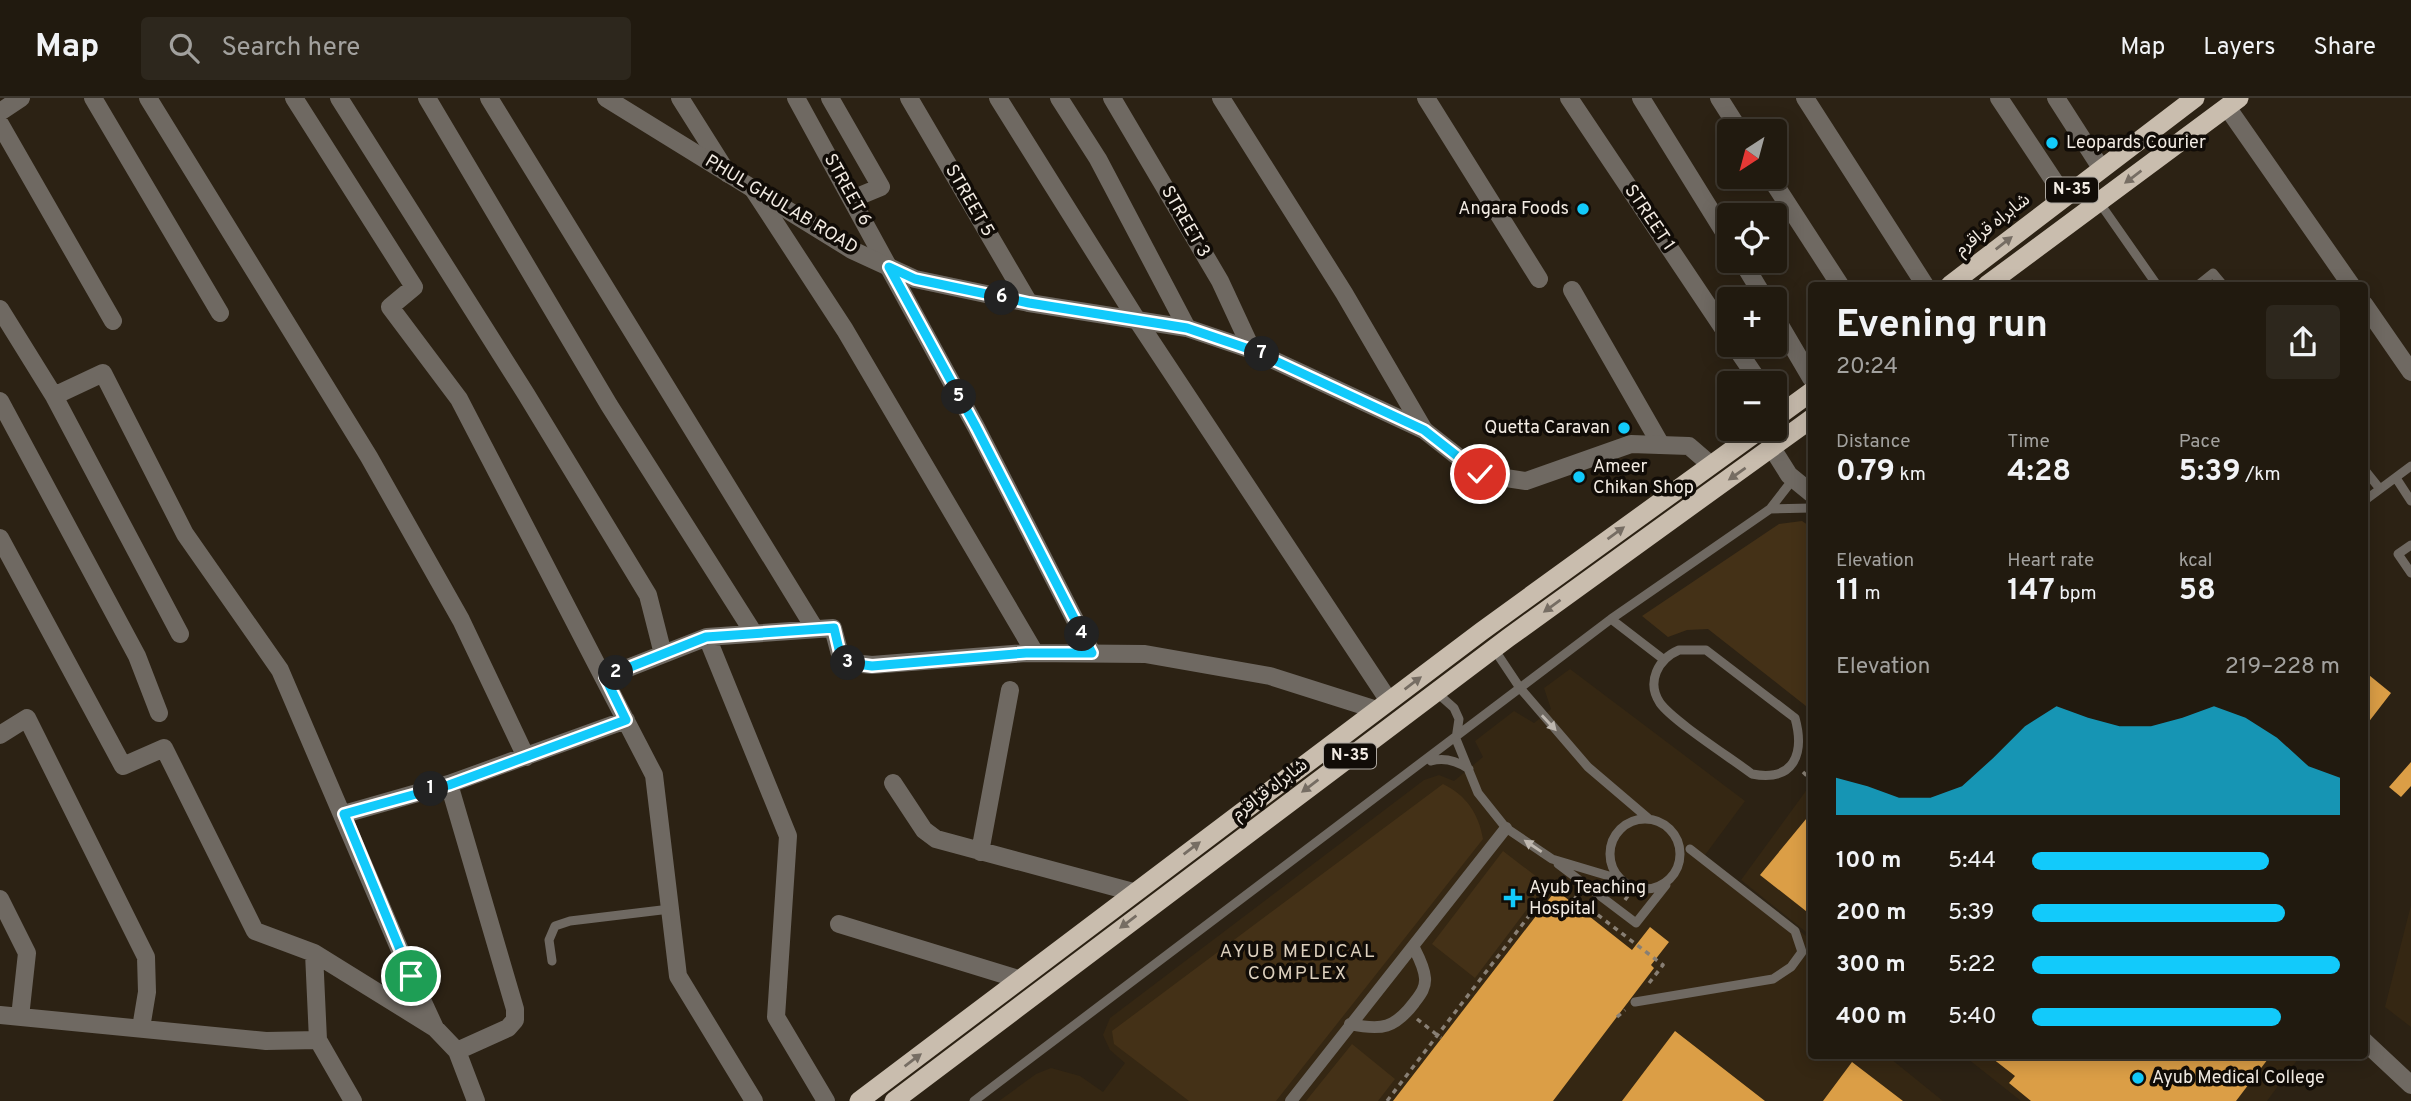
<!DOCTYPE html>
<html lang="en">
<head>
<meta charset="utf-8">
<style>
  :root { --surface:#211a0f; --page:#2d271d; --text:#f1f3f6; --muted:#a2a19e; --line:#3e382f; --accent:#12cafb }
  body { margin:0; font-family:Overpass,"Noto Sans Arabic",sans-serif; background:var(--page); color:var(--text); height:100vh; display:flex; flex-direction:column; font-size:26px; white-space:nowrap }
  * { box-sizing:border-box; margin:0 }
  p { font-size:23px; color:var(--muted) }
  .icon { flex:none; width:38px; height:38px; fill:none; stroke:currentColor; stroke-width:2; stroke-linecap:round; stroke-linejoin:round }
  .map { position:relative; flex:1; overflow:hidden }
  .sheet { position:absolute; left:1808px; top:184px; width:560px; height:777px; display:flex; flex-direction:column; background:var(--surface); border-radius:7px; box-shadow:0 4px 18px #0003,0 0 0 2px var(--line) }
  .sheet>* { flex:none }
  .needle { width:46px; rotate:216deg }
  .buttons { position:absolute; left:1717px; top:21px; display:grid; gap:14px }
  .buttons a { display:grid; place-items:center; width:70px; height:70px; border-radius:7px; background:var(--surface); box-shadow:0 4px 18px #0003,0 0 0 2px var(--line); font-size:35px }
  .pin { position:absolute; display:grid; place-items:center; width:60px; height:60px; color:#fff; margin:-30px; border:4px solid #fff; border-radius:50%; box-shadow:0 2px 7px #0007 }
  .km { position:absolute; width:35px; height:35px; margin:-18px; border-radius:50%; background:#222; color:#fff; font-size:19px; line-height:35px; text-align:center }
  .round { display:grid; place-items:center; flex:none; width:74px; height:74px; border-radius:7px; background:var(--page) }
  .overview { display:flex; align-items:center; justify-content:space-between; height:119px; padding:0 28px }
  h1 { font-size:38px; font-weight:700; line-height:52px }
  .stats { display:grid; grid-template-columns:repeat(3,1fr); gap:10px; height:119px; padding:7px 28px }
  .stats div { display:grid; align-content:center }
  .stats b { font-size:30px; font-weight:700 }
  .stats small { font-size:19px; font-weight:400 }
  .stats p { font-size:19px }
  .chart { height:196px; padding:14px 28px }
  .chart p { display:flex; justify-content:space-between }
  .chart svg { width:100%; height:126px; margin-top:7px; fill:var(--accent); opacity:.7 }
  ul { padding:0 28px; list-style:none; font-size:23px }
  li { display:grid; grid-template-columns:112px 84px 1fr; align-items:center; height:52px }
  li i { height:18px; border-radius:9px; background:var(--accent) }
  header { display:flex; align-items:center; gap:42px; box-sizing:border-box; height:98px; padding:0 35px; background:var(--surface); border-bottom:2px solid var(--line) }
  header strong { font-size:33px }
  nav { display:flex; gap:38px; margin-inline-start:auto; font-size:24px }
  .search { width:490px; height:63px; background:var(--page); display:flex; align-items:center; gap:18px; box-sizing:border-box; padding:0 24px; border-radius:7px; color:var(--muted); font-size:26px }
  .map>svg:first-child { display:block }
</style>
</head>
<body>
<header>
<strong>Map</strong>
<div class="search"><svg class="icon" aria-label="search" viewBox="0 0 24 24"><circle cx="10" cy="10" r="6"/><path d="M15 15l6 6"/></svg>Search here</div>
<nav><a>Map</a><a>Layers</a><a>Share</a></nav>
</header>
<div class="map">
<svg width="2411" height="1003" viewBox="0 0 2411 1003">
  <rect width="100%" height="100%" fill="#2c2214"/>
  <path fill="#352713" d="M1570,571L1745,703L1705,757L1811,842V957H1886L1943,1003H999L1036,976L1051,970L1080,978L1103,994L1125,965L1110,952L1103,937L1110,920L1424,682L1439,677L1454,683L1483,659L1475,643L1514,613L1534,625L1543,618L1551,611L1544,590Z
    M1811,686V838L1741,782Z
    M2411,807V929L2385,909Z
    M1963,957H2301L2267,1003H2021Z"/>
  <path fill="#443117" d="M1802,423L1811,429V612L1708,531L1687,532L1668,539L1642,518L1779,426Z
    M1443,686C1466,697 1479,716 1483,741L1276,1003H1189L1114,946L1112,933Z
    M1503,753L1546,786L1475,880L1432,846Z
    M1352,946L1395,981L1378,1003H1306Z"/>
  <path fill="#db9e46" d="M2364,573L2391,595L2364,630Z
    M2411,664V688L2401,699L2389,689Z
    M1811,715V817L1760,777Z
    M1556,792L1632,852L1650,829L1669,844L1651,867L1654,870L1553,1003H1393Z
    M1675,933L1765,1003H1622Z
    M1988,957H2271L2236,1003H2031L2009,985L2015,978Z
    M1852,964L1903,1003H1823Z"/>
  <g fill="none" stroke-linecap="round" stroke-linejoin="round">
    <path stroke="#887f74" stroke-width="3.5" stroke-dasharray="5 5" stroke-linecap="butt" d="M1803,674L1811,682
      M1625,802L1634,789
      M1617,919L1625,912
      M1417,921L1441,940
      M1387,1003L1555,784L1663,867L1646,889"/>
    <path stroke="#6f6962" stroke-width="9" d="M2099,104L2157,187
      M2198,187L2213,175L2223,187
      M2364,371L2380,391
      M2396,380L2411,403
      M2364,403L2411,368
      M1770,411L1811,410
      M2411,447L2398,456L2411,475
      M1611,521L1663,561
      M1494,551L1520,590L1588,669L1649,721
      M1679,552H1706L1795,620C1805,656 1794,684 1752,676C1731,660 1673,623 1660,605C1646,584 1658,561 1679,552Z
      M1436,594L1454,610L1459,621L1456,641L1478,695L1506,730L1552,761L1619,781
      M1431,663C1445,659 1457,663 1469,671
      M1610 756a35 35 0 1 1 70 0a35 35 0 1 1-70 0Z
      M1558,766L1636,825L1666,787
      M552,863L549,842L555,828L570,823L670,811
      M1635,904L1773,881L1791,869L1802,854L1795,833L1690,751
      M974,1003L1611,521L1770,411L1794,380"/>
    <path stroke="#6f6962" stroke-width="12" d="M1350,926C1382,933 1395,930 1414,905C1420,897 1426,890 1425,880C1424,868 1418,858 1413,848
      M1291,1003L1506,730"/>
    <path stroke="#6f6962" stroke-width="18" d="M93,0L220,215
      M148,0L369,359L461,522L526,659
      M294,0L414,189L390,209L459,301L654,677L678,878L754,1003
      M339,0L526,296L648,497L663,556
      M427,0L609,307L753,534
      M489,0L815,531
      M680,0L728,76
      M796,0L976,329L1092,555
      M830,0L881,89L852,101
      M909,0L1029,205
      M998,0L1137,222L1389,603
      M1059,0L1098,61L1187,230
      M1112,0L1220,183L1252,252
      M1221,0L1344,195L1424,332
      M1426,0L1539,181
      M1569,0L1729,239
      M1641,0L1729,142
      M1719,0L1740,33
      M1805,0L1925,187
      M1999,0L2064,98
      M2056,0L2101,70
      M0,14L21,0
      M0,26L113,223
      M1770,79L1840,187
      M753,91L845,232L1035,555
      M1742,163L1765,201
      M1572,192L1661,347
      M0,211L54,298L180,536
      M1774,217L1811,280
      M1734,247L1760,285
      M54,298L103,275L185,436L280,572L411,878L435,930L457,953L476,1003
      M0,303L137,558L159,615
      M1772,350L1789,377L1811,395
      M0,440L123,668L164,650L255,833L314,855L318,942L266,943L0,917
      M707,539L788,738L776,919L826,1003
      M605,579L707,539L833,530L842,564L872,567L1026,555L1145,556L1270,578L1377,612
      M0,637L27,620L146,859L147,894L141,930
      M893,685L924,732L936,741L1133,794
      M449,686L515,911V922L508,930L457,953
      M344,716L449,686L626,622
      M980,754L1010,592
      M0,801L27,855L20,919
      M839,826L1018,881
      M314,855L435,930
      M318,942L353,1003
      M2364,943L2411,987"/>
    <path stroke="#6f6962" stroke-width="18" d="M606,0L852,152L915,181L1029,205L1187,230L1252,252L1424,332L1480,376L1526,383L1631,346L1689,348L1711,367
      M2227,9L2351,187
      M2364,206L2411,274"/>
    <path stroke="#c9bdae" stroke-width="19" d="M1950,187L2195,0
      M1987,187L2239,0
      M1774,321L1811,294
      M859,1003L1482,533L1761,331
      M894,1003L1508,540L1811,321"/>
  </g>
  <defs><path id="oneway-solid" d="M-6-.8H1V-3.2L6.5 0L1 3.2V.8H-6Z" transform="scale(1.75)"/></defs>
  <g fill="#766d63">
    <use href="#oneway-solid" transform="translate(2133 79) rotate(143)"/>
    <use href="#oneway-solid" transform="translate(2004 145) rotate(-38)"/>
    <use href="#oneway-solid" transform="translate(1737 376) rotate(145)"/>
    <use href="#oneway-solid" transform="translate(1616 435) rotate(-36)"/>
    <use href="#oneway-solid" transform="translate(1552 508) rotate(144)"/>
    <use href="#oneway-solid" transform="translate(1413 585) rotate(-37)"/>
    <use href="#oneway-solid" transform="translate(1310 688) rotate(143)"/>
    <use href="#oneway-solid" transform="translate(1192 750) rotate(-37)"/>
    <use href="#oneway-solid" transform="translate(1128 824) rotate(143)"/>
    <use href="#oneway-solid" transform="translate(913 962) rotate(-37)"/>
  </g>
  <g fill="#beb7af">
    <use href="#oneway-solid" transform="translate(1549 625) rotate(47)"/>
    <use href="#oneway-solid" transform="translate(1533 748) rotate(-146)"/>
  </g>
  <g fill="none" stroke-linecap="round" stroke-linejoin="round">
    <g stroke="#fff" stroke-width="14">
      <path id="route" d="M411,878L344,716L449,687L626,622L605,579L706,539L834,530L842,564L872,568L1026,555H1092L976,329L889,169L915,181L1029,205L1187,230L1252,252L1424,332L1480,376"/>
    </g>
    <use href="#route" stroke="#12cafb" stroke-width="9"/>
  </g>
  <g fill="#12cafb" stroke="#110c07" stroke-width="2.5">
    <circle cx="2052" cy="45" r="7"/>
    <circle cx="1583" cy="111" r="7"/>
    <circle cx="1624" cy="330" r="7"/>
    <circle cx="1579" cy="379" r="7"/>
    <path d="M1509.5 789.5h7v7h7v7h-7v7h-7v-7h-7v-7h7z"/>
    <circle cx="2138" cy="980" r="7"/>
  </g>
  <g text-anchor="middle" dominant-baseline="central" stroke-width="7" stroke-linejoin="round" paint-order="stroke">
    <g fill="#110c07" stroke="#aea8a1" stroke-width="2">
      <rect x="2046" y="79.5" width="52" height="25" rx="5"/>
      <rect x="1324" y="645.5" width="52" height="25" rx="5"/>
    </g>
    <g font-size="16" font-weight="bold" fill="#f2ebe3">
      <text x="2072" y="92">N-35</text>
      <text x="1350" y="658">N-35</text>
    </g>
    <g font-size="18" fill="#f2ebe3" stroke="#110c07" text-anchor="start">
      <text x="2066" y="45">Leopards Courier</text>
      <text x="1569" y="111" text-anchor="end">Angara Foods</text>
      <text x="1610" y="330" text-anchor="end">Quetta Caravan</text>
      <text x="1593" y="369">Ameer<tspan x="1593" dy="21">Chikan Shop</tspan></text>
      <text x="1529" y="790">Ayub Teaching<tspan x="1529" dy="21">Hospital</tspan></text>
      <text x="2152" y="980">Ayub Medical College</text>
    </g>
    <g font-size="18" fill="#f2ebe3" stroke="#110c07">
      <text transform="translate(847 92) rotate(61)">STREET 6</text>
      <text transform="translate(969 103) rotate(60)">STREET 5</text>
      <text transform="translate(781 107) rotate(31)">PHUL GHULAB ROAD</text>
      <text transform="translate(1649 120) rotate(56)">STREET 1</text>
      <text transform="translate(1185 124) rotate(60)">STREET 3</text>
      <text transform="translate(1993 127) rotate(-38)">شاہراہ قراقرم</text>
      <text transform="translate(1270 692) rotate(-37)">شاہراہ قراقرم</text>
    </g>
    <g font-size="19" letter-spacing="2" fill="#dccfbd" stroke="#110c07">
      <text x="1298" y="854">AYUB MEDICAL<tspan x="1298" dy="22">COMPLEX</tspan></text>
    </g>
  </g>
</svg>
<div class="buttons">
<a><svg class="needle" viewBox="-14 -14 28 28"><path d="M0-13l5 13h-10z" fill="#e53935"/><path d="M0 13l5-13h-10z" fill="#a2a19e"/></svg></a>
<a><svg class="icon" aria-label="locate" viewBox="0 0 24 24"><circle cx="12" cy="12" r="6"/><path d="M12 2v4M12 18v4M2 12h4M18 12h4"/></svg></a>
<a>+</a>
<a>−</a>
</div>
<div class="pin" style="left:411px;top:878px;background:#1e9e55"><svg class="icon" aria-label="arrive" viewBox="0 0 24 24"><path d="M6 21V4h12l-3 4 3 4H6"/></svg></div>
<div class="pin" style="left:1480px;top:376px;background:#d93025"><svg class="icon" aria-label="check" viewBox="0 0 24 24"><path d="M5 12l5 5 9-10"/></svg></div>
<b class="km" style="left:431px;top:691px">1</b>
<b class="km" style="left:616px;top:575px">2</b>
<b class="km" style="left:848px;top:565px">3</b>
<b class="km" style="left:1082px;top:536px">4</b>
<b class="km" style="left:959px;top:299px">5</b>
<b class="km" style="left:1002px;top:200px">6</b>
<b class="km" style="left:1262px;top:256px">7</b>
<section class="sheet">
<div class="overview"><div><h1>Evening run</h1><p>20:24</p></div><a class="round"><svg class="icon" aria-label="share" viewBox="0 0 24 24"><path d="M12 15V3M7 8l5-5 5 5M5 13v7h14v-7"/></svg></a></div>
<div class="stats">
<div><p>Distance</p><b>0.79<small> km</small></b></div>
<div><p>Time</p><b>4:28</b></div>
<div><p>Pace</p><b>5:39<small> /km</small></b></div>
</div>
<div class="stats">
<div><p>Elevation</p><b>11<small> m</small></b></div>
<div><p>Heart rate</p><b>147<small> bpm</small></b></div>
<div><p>kcal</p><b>58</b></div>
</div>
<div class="chart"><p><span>Elevation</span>219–228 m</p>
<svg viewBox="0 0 160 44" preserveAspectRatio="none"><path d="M0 44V31L10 34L20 38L30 38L40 34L50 24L60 13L70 6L80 10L90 13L100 13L110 10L120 6L130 10L140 17L150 27L160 31V44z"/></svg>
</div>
<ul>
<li><b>100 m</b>5:44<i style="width:77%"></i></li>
<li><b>200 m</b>5:39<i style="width:82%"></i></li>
<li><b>300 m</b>5:22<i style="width:100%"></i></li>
<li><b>400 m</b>5:40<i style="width:81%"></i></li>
</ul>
</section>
</div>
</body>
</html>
